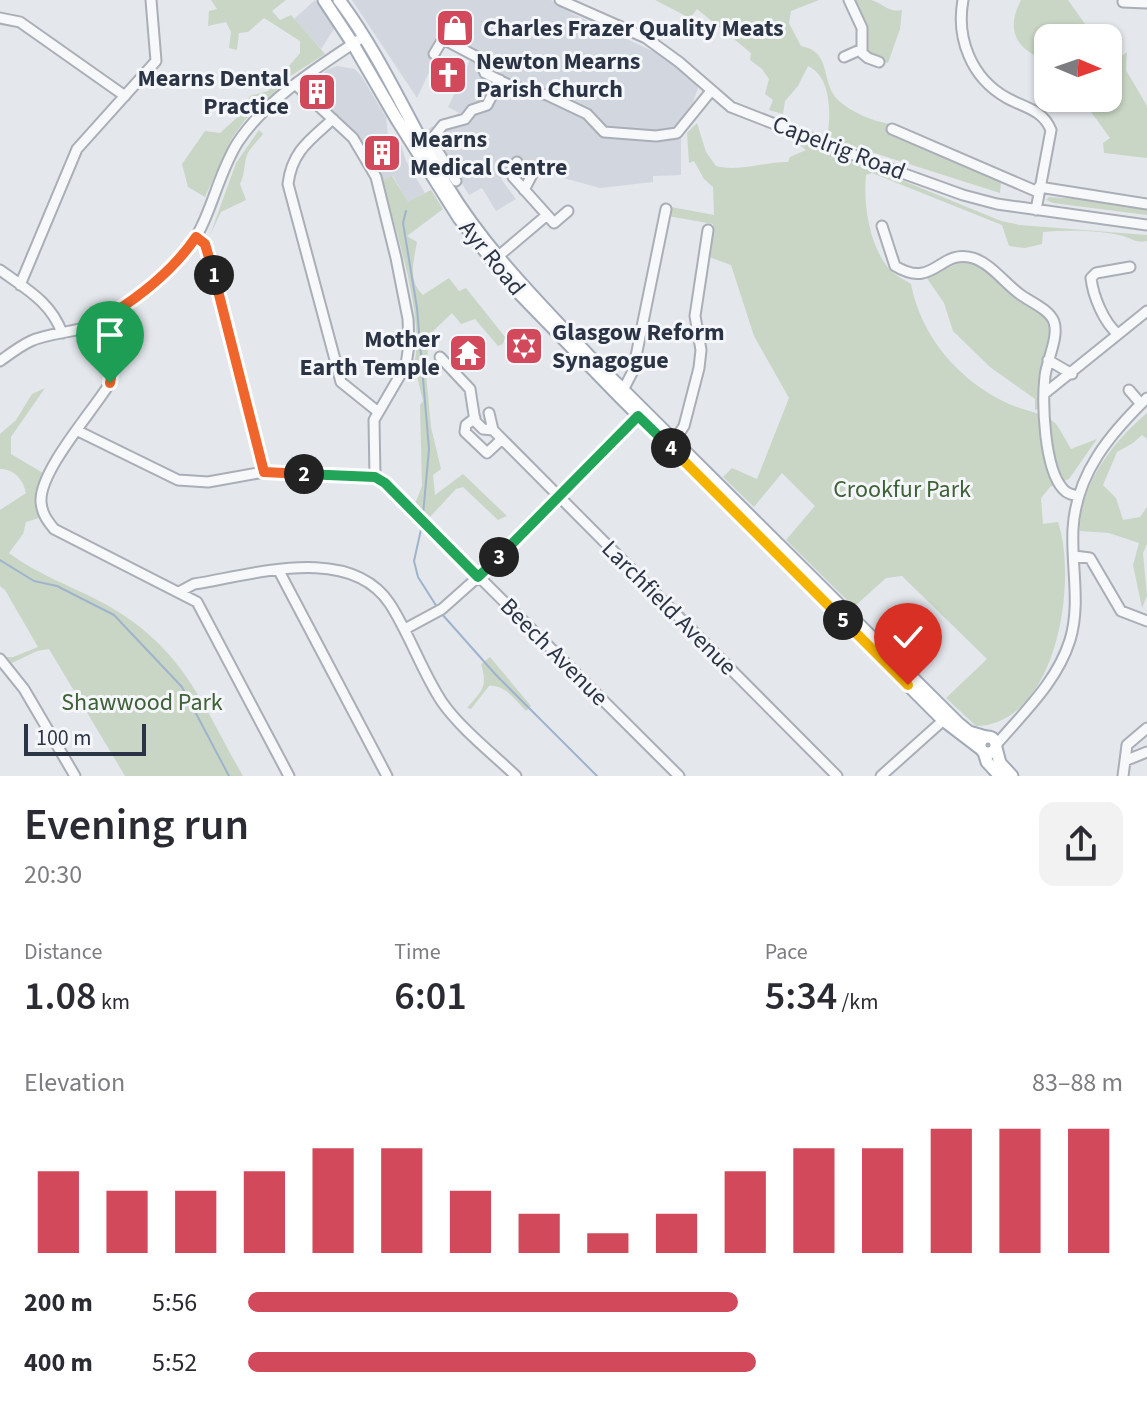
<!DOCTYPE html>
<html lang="en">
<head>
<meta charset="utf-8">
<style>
  :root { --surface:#fff; --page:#f2f2f3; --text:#2b2b33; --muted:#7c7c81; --accent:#d1495b }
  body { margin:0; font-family:"Source Sans 3",sans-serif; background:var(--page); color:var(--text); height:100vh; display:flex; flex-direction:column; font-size:30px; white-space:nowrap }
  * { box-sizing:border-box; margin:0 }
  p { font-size:26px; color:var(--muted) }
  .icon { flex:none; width:44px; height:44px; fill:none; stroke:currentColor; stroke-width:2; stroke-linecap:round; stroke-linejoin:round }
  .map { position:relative; height:776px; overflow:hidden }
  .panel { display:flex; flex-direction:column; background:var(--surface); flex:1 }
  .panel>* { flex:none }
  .needle { width:52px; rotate:92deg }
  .fabs { position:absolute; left:1034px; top:24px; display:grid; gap:16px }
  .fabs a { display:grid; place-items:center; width:88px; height:88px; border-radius:16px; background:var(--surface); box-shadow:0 2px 6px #0004; font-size:40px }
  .scale { position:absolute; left:24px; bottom:20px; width:122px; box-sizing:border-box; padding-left:8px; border:4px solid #2b3445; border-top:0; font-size:22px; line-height:28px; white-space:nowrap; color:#2b3445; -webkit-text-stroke:6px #f4f6f9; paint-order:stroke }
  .pin { position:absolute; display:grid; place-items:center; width:68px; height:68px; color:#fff; margin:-82px -34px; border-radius:50% 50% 50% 0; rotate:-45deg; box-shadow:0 0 8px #0007 }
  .pin .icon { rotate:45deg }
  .km { position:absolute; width:40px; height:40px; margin:-20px; border-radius:50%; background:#222; color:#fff; font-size:22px; line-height:40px; text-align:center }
  .round { display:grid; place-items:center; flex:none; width:84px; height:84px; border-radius:16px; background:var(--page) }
  .overview { display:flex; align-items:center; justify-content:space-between; height:136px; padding:0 24px }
  h1 { font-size:44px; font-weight:600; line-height:60px }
  .stats { display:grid; grid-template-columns:repeat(3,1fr); gap:12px; height:136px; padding:8px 24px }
  .stats div { display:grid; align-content:center }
  .stats b { font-size:40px; font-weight:600 }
  .stats small { font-size:22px; font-weight:400 }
  .stats p { font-size:22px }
  .chart { height:224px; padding:16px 24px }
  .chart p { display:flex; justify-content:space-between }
  .chart svg { width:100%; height:144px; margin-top:8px; stroke:var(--accent); stroke-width:6 }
  ul { padding:0 24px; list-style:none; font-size:26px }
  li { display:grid; grid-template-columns:128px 96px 1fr; align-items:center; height:60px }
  li i { height:20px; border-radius:10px; background:var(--accent) }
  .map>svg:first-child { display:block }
</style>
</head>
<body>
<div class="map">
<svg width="1147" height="776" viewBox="0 0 1147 776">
  <rect width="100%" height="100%" fill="#e4e7ec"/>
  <path fill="#d2d6de" d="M315,0L336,26L321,49L294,19Z
    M352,0H551L573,14L659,54L693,78L698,88L692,105L674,130L681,138V175L653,176V182L600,188L542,172L511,159L501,179L516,199L496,211L482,188L469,195L428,129L459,113L448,107L472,56L443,42L417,98Z
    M337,66L355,69L362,77L386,117L388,136L397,141L399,138L406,161L425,193L408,203L393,176L382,181L377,166L355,135L305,90L327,70Z"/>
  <path fill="#c9d6c5" d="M211,0H286L272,11L280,20L291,15L325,54L292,75L245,120L232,138L205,197L188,187L182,164L205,131L220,133L242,113L250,96L268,91L300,53V41L264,18L248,32L239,33L237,50L229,48L231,32L226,22L208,26L209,11L217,9Z
    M655,0H819L791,11L789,23L801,46C833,52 820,83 838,100C851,112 872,121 890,124L889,133L896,137L1001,182L1000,193L827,138C831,116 832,77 808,66L798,86L785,101L783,114L769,110L773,100L765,94L769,79L762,69L750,60L751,53L697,9L691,17L686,16Z
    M843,0C852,0 862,0 871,0C883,3 888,13 902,10L900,29L888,63L870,57L864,46C871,34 862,21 855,11L849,13Z
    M1021,0H1068L1095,38H1048V58L1040,51L1034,55C1011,42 1009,23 1021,0Z
    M1127,52L1126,70L1147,106V158L1104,153L1103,143L1110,138L1081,98H1108V54L1114,62Z
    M697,123L706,152L716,166C740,172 763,162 788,162L790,157L806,150L795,141L797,137L1001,221L1020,225L1147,235V241C1135,243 1133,239 1123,236C1101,230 1066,230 1043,232L1042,244L1025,248L1009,246L1002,225L872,173L866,175C863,202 869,242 886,265C891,273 903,279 911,284C921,337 960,382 1009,404C1022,410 1045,413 1055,423C1061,430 1066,441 1071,449L1097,439L1069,479L1050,487L1041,498L1043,524L1058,522C1078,582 1057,724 976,726L946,698L987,659L902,576L886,578L854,607L786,540L815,506L782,473L754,507L723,477L732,468L757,479L789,398L754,336L731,265L709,257L713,224L668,216L671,207L714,215L713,187L704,179L694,161L689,163L687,133Z
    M259,130L263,134C259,139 253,145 249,151C243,161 246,173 240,184L246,200L221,212L210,235L236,163Z
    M392,176L408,202L431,190L443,209L407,236L417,242C414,260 407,280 423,295L449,278L459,291L466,288L505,337L503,344L498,346L475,319L461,324L452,313L427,337L428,360L433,369L426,374L431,427L441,469L433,475L435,495L463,474L507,516L498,520L463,487L456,489L430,517L415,504L422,486L420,405L423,401L416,372L412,370C429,329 394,224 382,181Z
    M1049,197L1109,201L1147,207V215L1053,203L1046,200Z
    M964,261L977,262L1006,288L1049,318L1052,329L1040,408L1035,410V399L990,367L953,331L944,303L926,277Z
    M45,388L11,437V454L43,473L36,500L39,518L26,522L23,534L9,553C41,577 78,588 112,608C185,651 203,706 243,776H125L49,649L37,651L12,663L6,657H13L38,647L5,590L0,586V510L26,493C23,479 14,469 0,469V434L16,420L32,394Z
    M1147,413V439L1142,435L1133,443L1117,452L1103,485L1116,498L1123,520L1140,517L1147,507V544L1143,553L1147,596L1142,608L1133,565L1139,543L1109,533L1080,531C1079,484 1114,441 1147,413Z
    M490,657L531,706L526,711C516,701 505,684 489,686L471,709L467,708C482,691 488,687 481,664Z"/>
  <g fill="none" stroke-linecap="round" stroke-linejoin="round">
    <path stroke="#9fb4cc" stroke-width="2" d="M406,211L403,223L417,308L429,449L423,515
      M422,525L414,561L418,577L437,607
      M0,560L34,581L57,586L114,615L182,687L229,776
      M441,613L496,675L597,776"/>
    <g stroke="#a9aeb7" stroke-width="13">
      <path id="minor" d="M560,0L646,38L679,62L731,107L877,164L963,195L997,204L1147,225
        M849,0L862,28V53L868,58L879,62
        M963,0C956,38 971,78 1007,98C1025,108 1042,109 1051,130L1036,210
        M1123,2L1147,3
        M0,18L20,22L125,96
        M434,54L443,39L479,58L485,73L511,86L547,95L587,114L604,132L656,136L677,133L711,91
        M844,57L862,49
        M296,85L353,138L376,177L396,258L408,319L409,344L406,365L374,420L375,477
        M333,119C310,140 292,151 288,184L341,382L377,411
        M892,129L1038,192
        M517,162L512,170L513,177L547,215
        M456,181L431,140L443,125L465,119L472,110L487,105L500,80
        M1039,187L1147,204
        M524,190L534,171
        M882,226L895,266C935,290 939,248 973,258C992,264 1005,284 1021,295C1031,302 1050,310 1054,322C1059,337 1047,360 1045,376C1042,403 1044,468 1063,489C1067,494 1073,495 1079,496
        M196,237L205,244L209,256L264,472L364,476L375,477L385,483L679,776
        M495,259L547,215L554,223L568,211
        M0,270C26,289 51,302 62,333
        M20,285L77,149L156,61L151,0
        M95,324C109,346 116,358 110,383C93,411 39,471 41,502C42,514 47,520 54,529L197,602L289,776
        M1118,334C1104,323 1093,296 1091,278L1096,273L1130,267
        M440,357L470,389L475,421L483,429L493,430L837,776
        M1048,360L1072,374
        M0,361C10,354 20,346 31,341C51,332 75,333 96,324C123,311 162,280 182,257C211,224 215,178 238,142C267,98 320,66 363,37
        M1129,390L1141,404
        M621,394L633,371L666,209
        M1044,394L1147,311
        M489,413L493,430
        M475,418L466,425L465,432L487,453L502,439
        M78,431L178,480L208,482L264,472
        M672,444L684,426L699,368L701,350L695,316L708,230
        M1074,556L1090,558L1121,611L1147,621
        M279,571L387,776
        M179,592L194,584C252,575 350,543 390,604C410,635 422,672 442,702C460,728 493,754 516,776
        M405,629L442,609L478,577L643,411
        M0,659L24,689L75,776
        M996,745C1023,713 1057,682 1070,640C1081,604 1071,566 1073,529C1076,474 1110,434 1147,398
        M1127,760L1147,752
        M881,776L947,717
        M1123,776L1127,745L1147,728"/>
    </g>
    <g stroke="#a3abb8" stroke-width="15">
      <path id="major" d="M324,0L353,44L396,118L459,218L515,289L619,396L943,720L981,749
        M339,0C382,57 410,125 447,186C485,249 539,303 589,356L958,723L969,732L986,737
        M980 745a8 8 0 1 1 16 0a8 8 0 1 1-16 0Z
        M996,748L1000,763L1012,776
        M984,752L987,762L1000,776"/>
    </g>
    <use href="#minor" stroke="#f7f8fa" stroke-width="9"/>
    <use href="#major" stroke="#fff" stroke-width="11"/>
  </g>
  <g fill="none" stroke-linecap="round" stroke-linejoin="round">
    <g stroke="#fff" stroke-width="16">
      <path id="split-1" d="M110,383C116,357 109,346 95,324C133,302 171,274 196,237L205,244L214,275"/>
    </g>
    <g stroke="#fff" stroke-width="16">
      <path id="split-2" d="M214,275L264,472L304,474"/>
    </g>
    <g stroke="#fff" stroke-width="16">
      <path id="split-3" d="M304,474L375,477L385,483L478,577L499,557"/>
    </g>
    <g stroke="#fff" stroke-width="16">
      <path id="split-4" d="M499,557L638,416L671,448"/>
    </g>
    <g stroke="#fff" stroke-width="16">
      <path id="split-5" d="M671,448L843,620"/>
    </g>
    <g stroke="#fff" stroke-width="16">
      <path id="split-6" d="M843,620L908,685"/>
    </g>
    <use href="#split-1" stroke="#f0652b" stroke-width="10"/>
    <use href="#split-2" stroke="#f0652b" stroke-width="10"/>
    <use href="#split-3" stroke="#22a559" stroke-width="10"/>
    <use href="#split-4" stroke="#22a559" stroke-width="10"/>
    <use href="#split-5" stroke="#f5b400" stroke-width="10"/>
    <use href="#split-6" stroke="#f5b400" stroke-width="10"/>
  </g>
  <defs>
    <g id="shop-square" transform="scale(2)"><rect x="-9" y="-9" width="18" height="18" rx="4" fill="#d1495b" stroke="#f4f6f9"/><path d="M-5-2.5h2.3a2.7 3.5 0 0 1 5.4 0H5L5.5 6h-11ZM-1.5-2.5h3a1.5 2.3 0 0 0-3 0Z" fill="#fff"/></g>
    <g id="church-square" transform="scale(2)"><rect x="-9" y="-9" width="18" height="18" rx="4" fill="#d1495b" stroke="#f4f6f9"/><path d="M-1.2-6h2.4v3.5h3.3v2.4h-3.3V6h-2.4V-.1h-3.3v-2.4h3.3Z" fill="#fff"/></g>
    <g id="building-square" transform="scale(2)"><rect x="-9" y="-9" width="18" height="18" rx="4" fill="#d1495b" stroke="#f4f6f9"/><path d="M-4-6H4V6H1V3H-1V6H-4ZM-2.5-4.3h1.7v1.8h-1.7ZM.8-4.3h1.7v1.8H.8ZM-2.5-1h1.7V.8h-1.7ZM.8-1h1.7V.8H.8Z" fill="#fff"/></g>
    <g id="synagogue-square" transform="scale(2)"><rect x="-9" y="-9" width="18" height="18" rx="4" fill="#d1495b" stroke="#f4f6f9"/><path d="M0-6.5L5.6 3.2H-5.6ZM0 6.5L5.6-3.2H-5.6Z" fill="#fff"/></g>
    <g id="temple-square" transform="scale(2)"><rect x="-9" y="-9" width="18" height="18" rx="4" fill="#d1495b" stroke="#f4f6f9"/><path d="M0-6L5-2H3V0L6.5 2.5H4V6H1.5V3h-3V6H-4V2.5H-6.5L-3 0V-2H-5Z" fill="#fff"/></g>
  </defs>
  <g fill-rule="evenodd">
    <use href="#shop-square" x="455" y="28"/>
    <use href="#church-square" x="448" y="75"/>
    <use href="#building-square" x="317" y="92"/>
    <use href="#building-square" x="382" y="153"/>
    <use href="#synagogue-square" x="524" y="346"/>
    <use href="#temple-square" x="468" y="353"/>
  </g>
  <g text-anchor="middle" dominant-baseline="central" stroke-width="6" stroke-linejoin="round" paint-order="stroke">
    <g font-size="24" font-weight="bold" fill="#2b3445" stroke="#f4f6f9" text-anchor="start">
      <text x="483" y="28">Charles Frazer Quality Meats</text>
      <text x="476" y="61">Newton Mearns<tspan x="476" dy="28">Parish Church</tspan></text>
      <text x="289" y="78" text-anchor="end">Mearns Dental<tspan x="289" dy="28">Practice</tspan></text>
      <text x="410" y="139">Mearns<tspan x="410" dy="28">Medical Centre</tspan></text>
      <text x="552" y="332">Glasgow Reform<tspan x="552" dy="28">Synagogue</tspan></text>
      <text x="440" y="339" text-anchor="end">Mother<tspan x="440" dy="28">Earth Temple</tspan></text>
    </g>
    <g font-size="24" fill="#2b3445" stroke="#f4f6f9">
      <text transform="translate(839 148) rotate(21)">Capelrig Road</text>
      <text transform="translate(492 258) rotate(51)">Ayr Road</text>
      <text transform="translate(669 608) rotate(45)">Larchfield Avenue</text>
      <text transform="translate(554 652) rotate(45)">Beech Avenue</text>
    </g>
    <g font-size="24" fill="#3f6138" stroke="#f4f6f9">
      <text x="902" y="489">Crookfur Park</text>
      <text x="142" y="702">Shawwood Park</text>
    </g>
  </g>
</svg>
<div class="fabs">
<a><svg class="needle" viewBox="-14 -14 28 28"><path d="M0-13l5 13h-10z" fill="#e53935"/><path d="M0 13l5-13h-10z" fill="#7c7c81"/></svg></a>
</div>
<div class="scale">100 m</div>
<div class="pin" style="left:110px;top:383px;background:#1e9e55"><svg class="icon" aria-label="arrive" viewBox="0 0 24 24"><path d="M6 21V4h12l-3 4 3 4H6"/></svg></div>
<div class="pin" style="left:908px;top:685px;background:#d93025"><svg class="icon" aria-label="check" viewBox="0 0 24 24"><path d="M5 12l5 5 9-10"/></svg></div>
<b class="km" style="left:214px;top:275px">1</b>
<b class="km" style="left:304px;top:474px">2</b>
<b class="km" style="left:499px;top:557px">3</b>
<b class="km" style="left:671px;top:448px">4</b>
<b class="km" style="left:843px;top:620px">5</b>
</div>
<section class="panel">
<div class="overview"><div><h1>Evening run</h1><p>20:30</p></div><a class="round"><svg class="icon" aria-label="share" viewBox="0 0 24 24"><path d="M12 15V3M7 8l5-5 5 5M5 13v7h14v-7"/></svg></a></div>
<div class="stats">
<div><p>Distance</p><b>1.08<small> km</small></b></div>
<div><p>Time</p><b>6:01</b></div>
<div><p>Pace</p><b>5:34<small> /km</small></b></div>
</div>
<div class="chart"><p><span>Elevation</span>83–88 m</p>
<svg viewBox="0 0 160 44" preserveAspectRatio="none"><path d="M5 44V19M15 44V25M25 44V25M35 44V19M45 44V12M55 44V12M65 44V25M75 44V32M85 44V38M95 44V32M105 44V19M115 44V12M125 44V12M135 44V6M145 44V6M155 44V6"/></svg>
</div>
<ul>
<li><b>200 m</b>5:56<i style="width:56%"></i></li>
<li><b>400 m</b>5:52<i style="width:58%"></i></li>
</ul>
</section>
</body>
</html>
